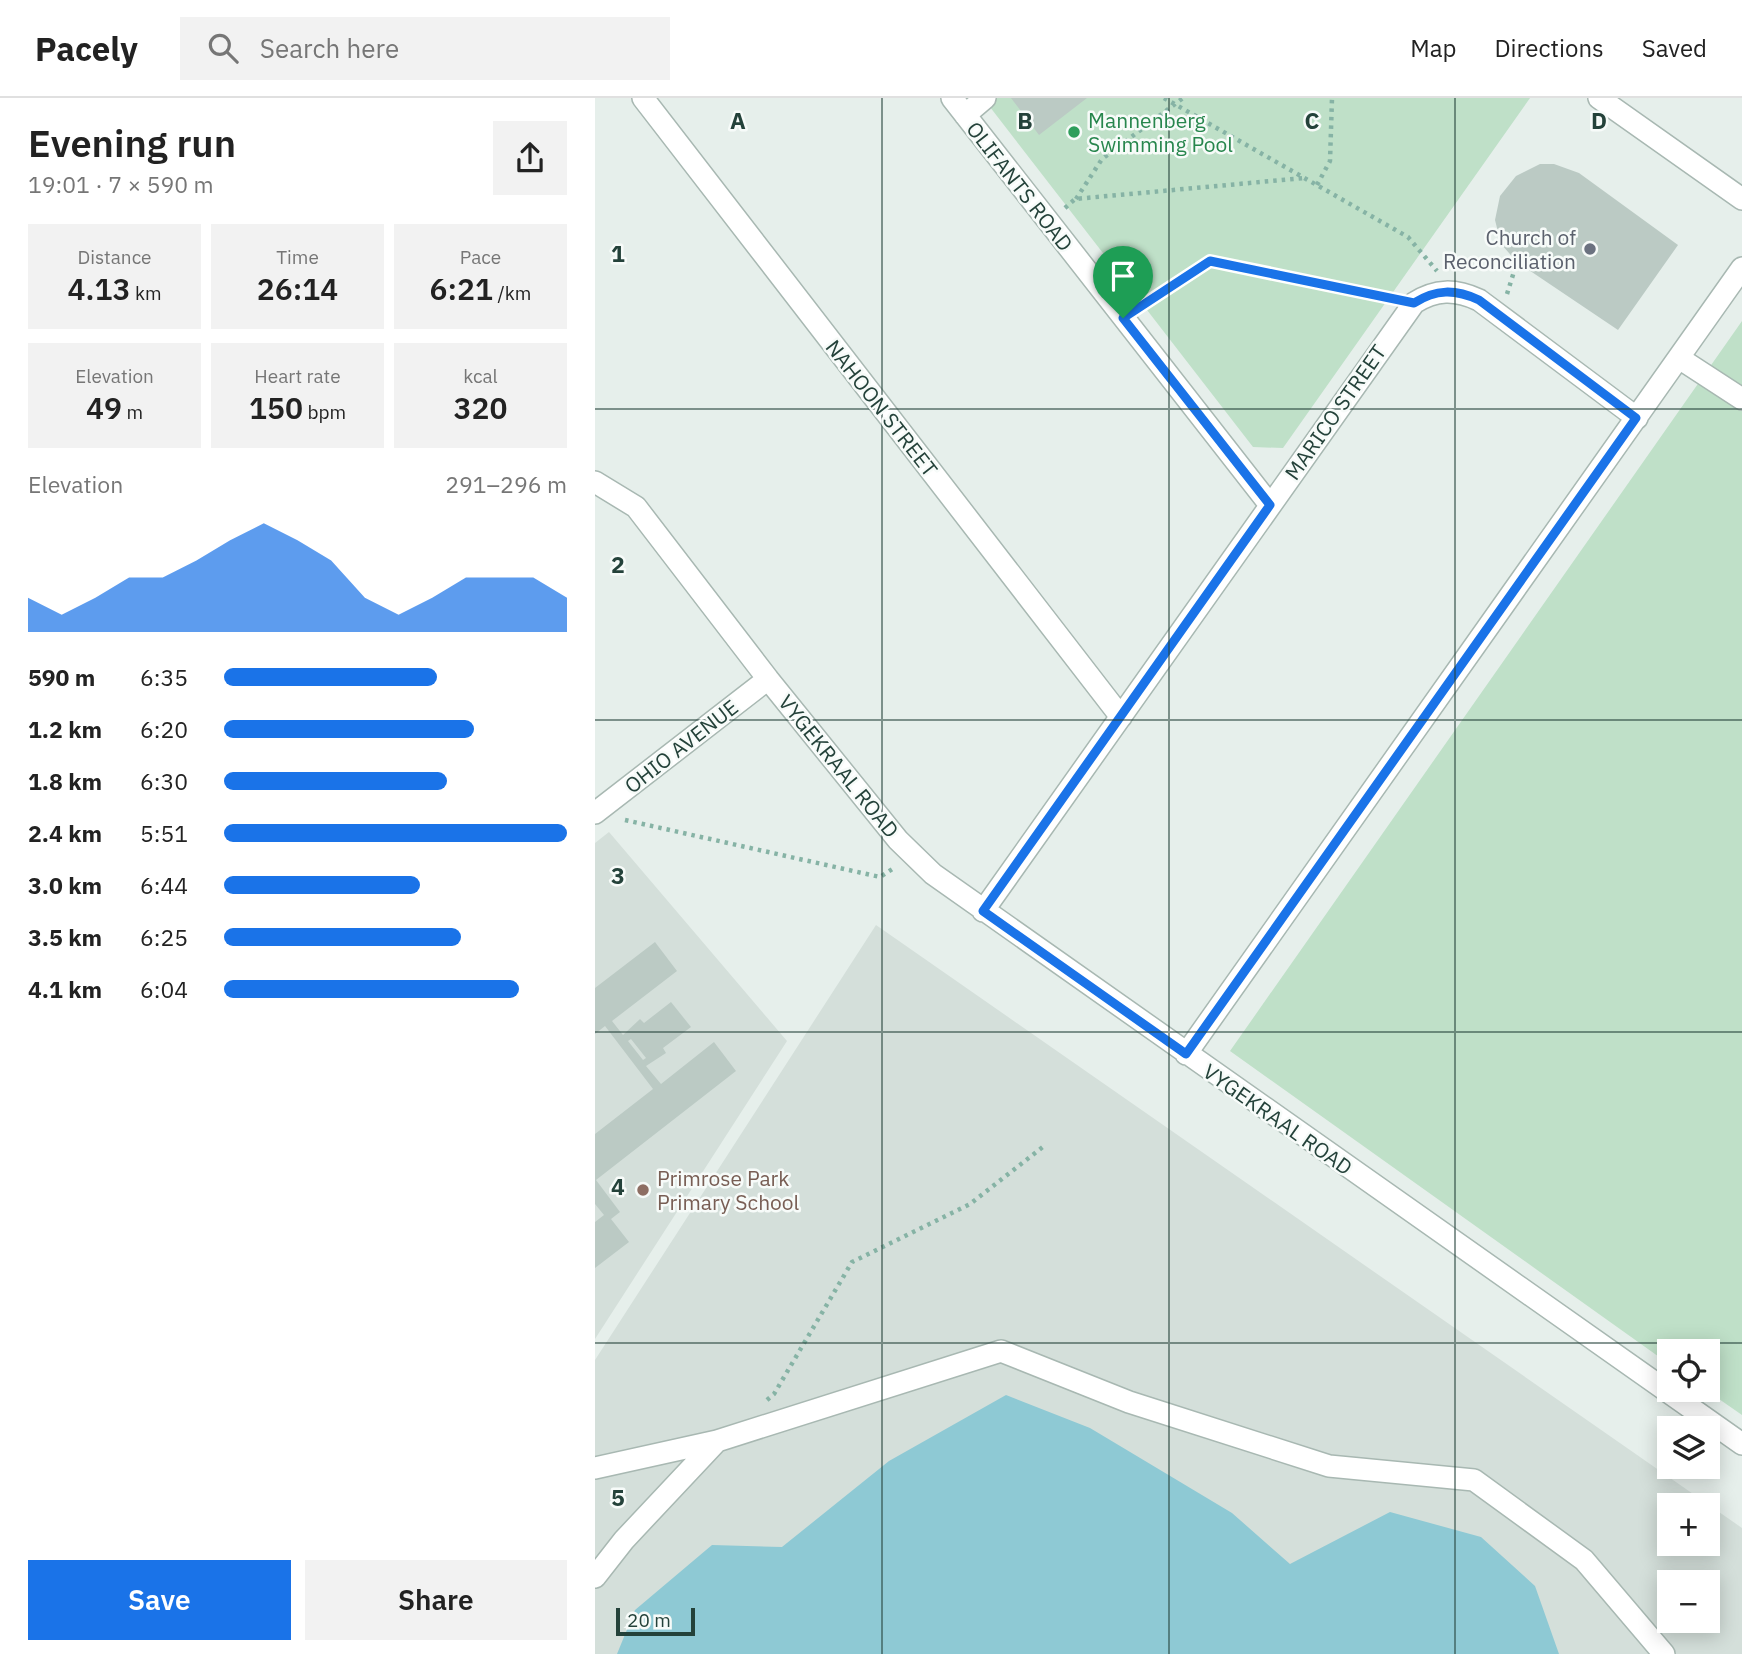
<!DOCTYPE html>
<html lang="en">
<head>
<meta charset="utf-8">
<style>
  :root { --surface:#fff; --page:#f2f2f2; --text:#222; --muted:#767676; --line:#e0e0e0; --accent:#1a73e8 }
  body { margin:0; font-family:"IBM Plex Sans",sans-serif; background:var(--page); color:var(--text); height:100vh; display:flex; flex-direction:column; font-size:26px; white-space:nowrap }
  * { box-sizing:border-box; margin:0 }
  p { font-size:23px; color:var(--muted) }
  .icon { flex:none; width:38px; height:38px; fill:none; stroke:currentColor; stroke-width:2; stroke-linecap:round; stroke-linejoin:round }
  .map { position:relative; flex:1; overflow:hidden }
  .side { display:flex; flex-direction:column; background:var(--surface); width:595px }
  .side>* { flex:none }
  .buttons { position:absolute; left:1062px; top:1241px; display:grid; gap:14px }
  .buttons a { display:grid; place-items:center; width:63px; height:63px; border-radius:0px; background:var(--surface); box-shadow:0 4px 18px #0003; font-size:35px }
  .scale { position:absolute; left:21px; bottom:18px; width:79px; box-sizing:border-box; padding-left:7px; border:4px solid #24423a; border-top:0; font-size:19px; line-height:24px; white-space:nowrap; color:#24423a; -webkit-text-stroke:5px #f7fbf9; paint-order:stroke }
  .pin { position:absolute; display:grid; place-items:center; width:60px; height:60px; color:#fff; margin:-72px -30px; border-radius:50% 50% 50% 0; rotate:-45deg; box-shadow:0 0 7px #0007 }
  .pin .icon { rotate:45deg }
  .round { display:grid; place-items:center; flex:none; width:74px; height:74px; border-radius:0px; background:var(--page) }
  .overview { display:flex; align-items:center; justify-content:space-between; height:119px; padding:0 28px }
  h1 { font-size:38px; font-weight:600; line-height:52px }
  .metrics { display:grid; grid-template-columns:repeat(3,1fr); gap:10px; height:119px; padding:7px 28px }
  .metrics div { display:grid; align-content:center; border-radius:0px; background:var(--page); text-align:center }
  .metrics b { font-size:30px; font-weight:600 }
  .metrics small { font-size:19px; font-weight:400 }
  .metrics p { font-size:19px }
  .chart { height:196px; padding:14px 28px }
  .chart p { display:flex; justify-content:space-between }
  .chart svg { width:100%; height:126px; margin-top:7px; fill:var(--accent); opacity:.7 }
  .action { display:flex; gap:14px; margin-top:auto; padding:14px 28px }
  .action a { flex:1; height:80px; border-radius:0px; background:var(--accent); color:#fff; font-size:28px; font-weight:600; line-height:80px; text-align:center }
  .action a+a { background:var(--page); color:var(--text) }
  ul { padding:0 28px; list-style:none; font-size:23px }
  li { display:grid; grid-template-columns:112px 84px 1fr; align-items:center; height:52px }
  li i { height:18px; border-radius:9px; background:var(--accent) }
  header { display:flex; align-items:center; gap:42px; box-sizing:border-box; height:98px; padding:0 35px; background:var(--surface); border-bottom:2px solid var(--line) }
  header strong { font-size:33px }
  nav { display:flex; gap:38px; margin-inline-start:auto; font-size:24px }
  .search { width:490px; height:63px; background:var(--page); display:flex; align-items:center; gap:18px; box-sizing:border-box; padding:0 24px; border-radius:0px; color:var(--muted); font-size:26px }
  main { display:flex; flex:1; min-height:0 }
  .map>svg:first-child { display:block }
</style>
</head>
<body>
<header>
<strong>Pacely</strong>
<div class="search"><svg class="icon" aria-label="search" viewBox="0 0 24 24"><circle cx="10" cy="10" r="6"/><path d="M15 15l6 6"/></svg>Search here</div>
<nav><a>Map</a><a>Directions</a><a>Saved</a></nav>
</header>
<main>
<section class="side">
<div class="overview"><div><h1>Evening run</h1><p>19:01 · 7 × 590 m</p></div><a class="round"><svg class="icon" aria-label="share" viewBox="0 0 24 24"><path d="M12 15V3M7 8l5-5 5 5M5 13v7h14v-7"/></svg></a></div>
<div class="metrics">
<div><p>Distance</p><b>4.13<small> km</small></b></div>
<div><p>Time</p><b>26:14</b></div>
<div><p>Pace</p><b>6:21<small> /km</small></b></div>
</div>
<div class="metrics">
<div><p>Elevation</p><b>49<small> m</small></b></div>
<div><p>Heart rate</p><b>150<small> bpm</small></b></div>
<div><p>kcal</p><b>320</b></div>
</div>
<div class="chart"><p><span>Elevation</span>291–296 m</p>
<svg viewBox="0 0 160 44" preserveAspectRatio="none"><path d="M0 44V32L10 38L20 32L30 25L40 25L50 19L60 12L70 6L80 12L90 19L100 32L110 38L120 32L130 25L140 25L150 25L160 32V44z"/></svg>
</div>
<ul>
<li><b>590 m</b>6:35<i style="width:62%"></i></li>
<li><b>1.2 km</b>6:20<i style="width:73%"></i></li>
<li><b>1.8 km</b>6:30<i style="width:65%"></i></li>
<li><b>2.4 km</b>5:51<i style="width:100%"></i></li>
<li><b>3.0 km</b>6:44<i style="width:57%"></i></li>
<li><b>3.5 km</b>6:25<i style="width:69%"></i></li>
<li><b>4.1 km</b>6:04<i style="width:86%"></i></li>
</ul>
<div class="action"><a>Save</a><a>Share</a></div>
</section>
<div class="map">
<svg width="1147" height="1556" viewBox="0 0 1147 1556">
  <rect width="100%" height="100%" fill="#e6efeb"/>
  <path fill="#d4dfda" fill-rule="evenodd" d="M14,734L192,943L0,1241V745Z
    M281,827L1147,1430V1556H0V1262ZM1074,1407H1113V1446H1074ZM1074,1484H1113V1522H1074Z"/>
  <path fill="#bfe0c8" d="M388,0H935L688,350L658,349Z
    M1147,223V1317L1111,1292L1113,1253H1074V1266L635,953Z"/>
  <path fill="#8ec9d4" d="M411,1297L495,1330L637,1415L695,1466L795,1414L886,1439L940,1488L964,1556H22L40,1512L117,1447L187,1449L294,1363Z"/>
  <path fill="#bbcac4" fill-rule="evenodd" d="M416,0H492L444,37Z
    M945,66H959L984,75L1083,147L1023,232L922,164L906,146L900,122L905,98L921,78Z
    M60,844L82,873L17,923L28,937L45,921L49,925L76,904L96,929L68,950L71,955L51,968L66,986L119,944L141,973L1,1082L25,1114L16,1121L34,1144L0,1170V1124L9,1117L0,1106V1036L58,991L10,928L0,936V890ZM36,941L51,960L48,962L33,943Z"/>
  <g fill="none" stroke-linecap="round" stroke-linejoin="round">
    <g stroke="#a8b8b2" stroke-width="24">
      <path id="minor" d="M48,0L526,619
        M357,0L675,407
        M1004,0L1147,101
        M370,17L390,0
        M1084,260L1147,301
        M0,384L41,409L173,581L303,742L338,776L1147,1346
        M0,715L173,581
        M388,813L819,205C841,191 860,191 884,202L1042,320
        M591,956L1147,170
        M0,1370L122,1343L406,1253L534,1304L734,1368L879,1382L989,1462L1069,1556
        M0,1479L29,1442L122,1343"/>
    </g>
    <path stroke="#86b3a5" stroke-width="4.5" stroke-dasharray="3.5 5" stroke-linecap="butt" d="M569,0L813,139L842,173
      M722,87L735,63L737,0
      M481,101L507,61L588,0
      M470,110L480,101L709,80
      M912,196L922,164
      M547,207L615,163L794,200
      M30,722L285,779L299,770
      M172,1302L179,1296L257,1164L375,1106L449,1048"/>
    <use href="#minor" stroke="#fff" stroke-width="21"/>
  </g>
  <g fill="none" stroke-linecap="round" stroke-linejoin="round">
    <g stroke="#fff" stroke-width="14">
      <path id="route" d="M615,163L819,205C841,191 860,191 884,202L1041,320L591,956L388,813L675,407L528,220Z"/>
    </g>
    <use href="#route" stroke="#1a73e8" stroke-width="9"/>
  </g>
  <path fill="none" stroke="#24423a" stroke-width="2" stroke-opacity="0.55" d="M287,0V1556M574,0V1556M860,0V1556M0,311H1147M0,622H1147M0,934H1147M0,1245H1147"/>
  <circle fill="#2e9e5b" stroke="#f7fbf9" stroke-width="2.5" cx="479" cy="34" r="7"/>
  <circle fill="#6b7280" stroke="#f7fbf9" stroke-width="2.5" cx="995" cy="151" r="7"/>
  <circle fill="#8d6e63" stroke="#f7fbf9" stroke-width="2.5" cx="48" cy="1092" r="7"/>
  <g text-anchor="middle" dominant-baseline="central" stroke-width="5" stroke-linejoin="round" paint-order="stroke">
    <g font-size="21" fill="#27864d" stroke="#f7fbf9" text-anchor="start">
      <text x="493" y="22">Mannenberg<tspan x="493" dy="24">Swimming Pool</tspan></text>
    </g>
    <g font-size="21" fill="#24423a" stroke="#f7fbf9">
      <text transform="translate(425 88) rotate(52)">OLIFANTS ROAD</text>
      <text transform="translate(287 310) rotate(52)">NAHOON STREET</text>
      <text transform="translate(740 314) rotate(-55)">MARICO STREET</text>
      <text transform="translate(86 648) rotate(-38)">OHIO AVENUE</text>
      <text transform="translate(244 668) rotate(51)">VYGEKRAAL ROAD</text>
      <text transform="translate(683 1021) rotate(35)">VYGEKRAAL ROAD</text>
    </g>
    <g font-size="21" fill="#5b616d" stroke="#f7fbf9" text-anchor="end">
      <text x="981" y="139">Church of<tspan x="981" dy="24">Reconciliation</tspan></text>
    </g>
    <g font-size="21" fill="#785e54" stroke="#f7fbf9" text-anchor="start">
      <text x="62" y="1080">Primrose Park<tspan x="62" dy="24">Primary School</tspan></text>
    </g>
  </g>
  <g font-size="23" text-anchor="middle" font-weight="bold" fill="#24423a" stroke="#f7fbf9" stroke-width="5" stroke-linejoin="round" paint-order="stroke">
    <text x="143" y="31">A</text>
    <text x="430" y="31">B</text>
    <text x="717" y="31">C</text>
    <text x="1004" y="31">D</text>
    <text x="23" y="164">1</text>
    <text x="23" y="475">2</text>
    <text x="23" y="786">3</text>
    <text x="23" y="1097">4</text>
    <text x="23" y="1408">5</text>
  </g>
</svg>
<div class="buttons">
<a><svg class="icon" aria-label="locate" viewBox="0 0 24 24"><circle cx="12" cy="12" r="6"/><path d="M12 2v4M12 18v4M2 12h4M18 12h4"/></svg></a>
<a><svg class="icon" aria-label="layers" viewBox="0 0 24 24"><path d="M12 4l9 5-9 5-9-5zM3 14l9 5 9-5"/></svg></a>
<a>+</a>
<a>−</a>
</div>
<div class="scale">20 m</div>
<div class="pin" style="left:528px;top:220px;background:#1e9e55"><svg class="icon" aria-label="arrive" viewBox="0 0 24 24"><path d="M6 21V4h12l-3 4 3 4H6"/></svg></div>
</div>
</main>
</body>
</html>
